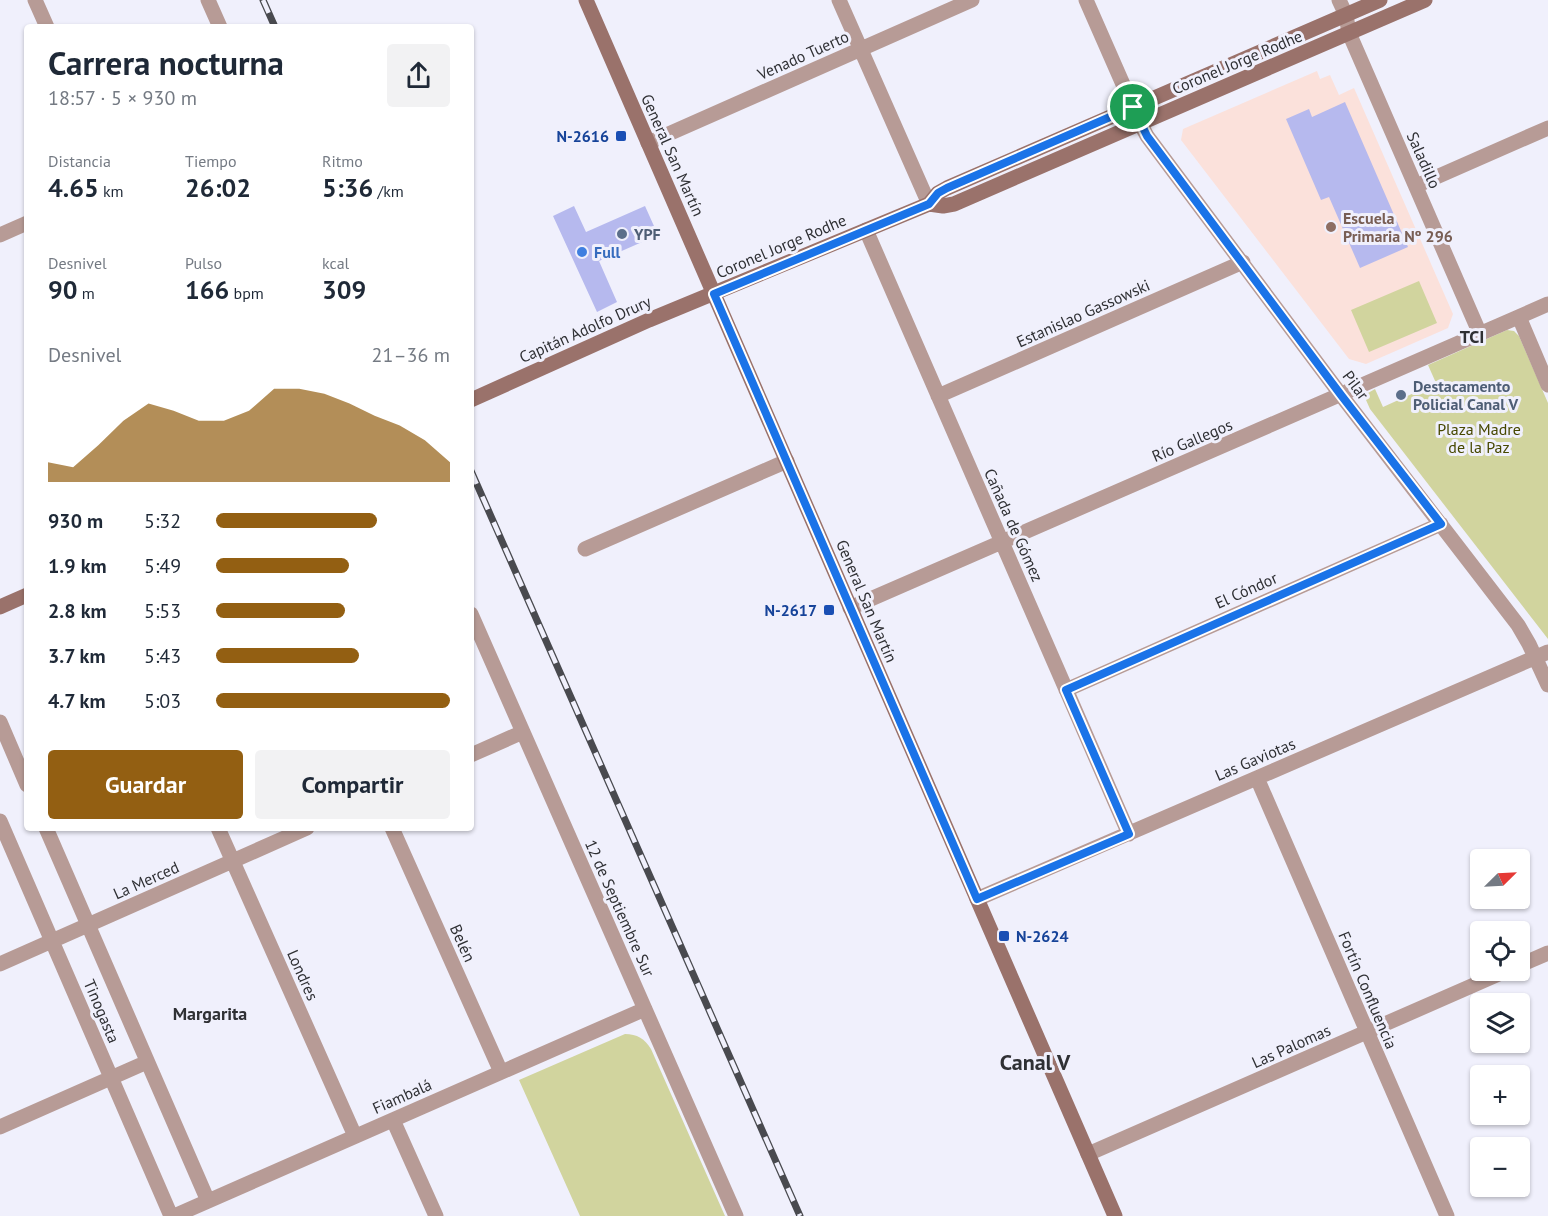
<!DOCTYPE html>
<html lang="es">
<head>
<meta charset="utf-8">
<style>
  :root { --surface:#fff; --page:#f2f2f3; --text:#1f2937; --muted:#747a83; --accent:#935f12 }
  body { margin:0; font-family:"PT Sans",sans-serif; background:var(--page); color:var(--text); height:100vh; display:flex; flex-direction:column; font-size:22px; white-space:nowrap }
  * { box-sizing:border-box; margin:0 }
  p { font-size:20px; color:var(--muted) }
  .icon { flex:none; width:33px; height:33px; fill:none; stroke:currentColor; stroke-width:2; stroke-linecap:round; stroke-linejoin:round }
  .map { position:relative; flex:1; overflow:hidden }
  .drawer { position:absolute; left:24px; top:24px; width:450px; height:807px; display:flex; flex-direction:column; background:var(--surface); border-radius:6px; box-shadow:0 2px 4px #0004 }
  .drawer>* { flex:none }
  .needle { width:39px; rotate:66deg }
  .tools { position:absolute; left:1470px; top:849px; display:grid; gap:12px }
  .tools a { display:grid; place-items:center; width:60px; height:60px; border-radius:6px; background:var(--surface); box-shadow:0 2px 4px #0004; font-size:30px }
  .pin { position:absolute; display:grid; place-items:center; width:51px; height:51px; color:#fff; margin:-26px; border:3px solid #fff; border-radius:50%; box-shadow:0 2px 6px #0007 }
  .round { display:grid; place-items:center; flex:none; width:63px; height:63px; border-radius:6px; background:var(--page) }
  .head { display:flex; align-items:center; justify-content:space-between; height:102px; padding:0 24px }
  h1 { font-size:33px; font-weight:700; line-height:45px }
  .metrics { display:grid; grid-template-columns:repeat(3,1fr); gap:9px; height:102px; padding:6px 24px }
  .metrics div { display:grid; align-content:center }
  .metrics b { font-size:26px; font-weight:700 }
  .metrics small { font-size:16px; font-weight:400 }
  .metrics p { font-size:16px }
  .chart { height:168px; padding:12px 24px }
  .chart p { display:flex; justify-content:space-between }
  .chart svg { width:100%; height:108px; margin-top:6px; fill:var(--accent); opacity:.7 }
  .action { display:flex; gap:12px; margin-top:auto; padding:12px 24px }
  .action a { flex:1; height:69px; border-radius:6px; background:var(--accent); color:#fff; font-size:24px; font-weight:700; line-height:69px; text-align:center }
  .action a+a { background:var(--page); color:var(--text) }
  ul { padding:0 24px; list-style:none; font-size:20px }
  li { display:grid; grid-template-columns:96px 72px 1fr; align-items:center; height:45px }
  li i { height:15px; border-radius:8px; background:var(--accent) }
  .map>svg:first-child { display:block }
</style>
</head>
<body>
<div class="map">
<svg width="1548" height="1216" viewBox="0 0 1548 1216">
  <rect width="100%" height="100%" fill="#f0f0fc"/>
  <path fill="#fbe1db" d="M1317,71L1320,79L1330,75L1339,95L1354,88L1453,314L1448,328L1366,364L1349,359L1181,140L1183,129Z"/>
  <path fill="#d1d49e" d="M1419,281L1437,323L1369,352L1351,310Z
    M1507,330L1514,331L1519,336L1548,403V639L1370,409L1366,400L1368,393L1375,389L1383,407L1436,383L1428,365Z
    M625,1034C637,1034 645,1039 651,1049L725,1216H580L519,1080Z"/>
  <path fill="#b6b9ee" d="M1345,102L1408,247L1360,268L1329,197L1321,200L1286,119L1309,109L1312,117Z
    M574,206L586,232L645,206L658,235L599,261L617,302L597,312L553,216Z"/>
  <g fill="none" stroke-linecap="round" stroke-linejoin="round">
    <path stroke="#b79b96" stroke-width="15" d="M35,0L47,27
      M208,0L220,27
      M839,0L929,204
      M1086,0L1140,123L1147,136L1341,395L1518,625L1529,644L1548,685
      M1339,0L1346,15L1349,33L1480,334
      M648,143L972,0
      M1416,186L1548,128
      M866,230L1129,834
      M0,235L27,223
      M1519,317L1548,385
      M938,396L1243,262
      M585,549L787,461
      M850,608L1548,304
      M471,614L736,1216
      M1066,690L1441,524
      M0,722L27,785
      M471,755L523,732
      M1257,778L1447,1216
      M0,821L171,1216
      M46,828L208,1201
      M218,828L355,1136
      M392,828L501,1072
      M977,899L1548,652
      M0,964L307,828
      M1520,965L1548,953
      M393,1120L436,1216
      M0,1127L147,1062
      M1088,1154L1508,970
      M174,1216L645,1009"/>
    <path stroke="#9a726b" stroke-width="15" d="M586,0L1115,1216
      M929,204L943,206L954,204L1425,0
      M471,400L649,320L929,204L938,193L947,188L1380,0
      M0,607L27,595"/>
    <g stroke="#494a4f" stroke-width="7">
      <path id="rail" d="M263,0L275,27
        M471,471L800,1216"/>
    </g>
    <use href="#rail" stroke="#f0f0fc" stroke-width="4.5" stroke-dasharray="14" stroke-linecap="butt"/>
  </g>
  <g fill="none" stroke-linecap="round" stroke-linejoin="round">
    <g stroke="#fff" stroke-width="12">
      <path id="route" d="M1133,107L1147,136L1341,395L1441,524L1066,690L1129,834L977,899L714,294L929,204L938,193L947,188Z"/>
    </g>
    <use href="#route" stroke="#1a73e8" stroke-width="8"/>
  </g>
  <g fill="#1a4fb4" stroke="#f0f0fc" stroke-width="2">
    <rect x="615" y="130" width="12" height="12" rx="3"/>
    <rect x="823" y="604" width="12" height="12" rx="3"/>
    <rect x="998" y="930" width="12" height="12" rx="3"/>
  </g>
  <circle fill="#8d6e63" stroke="#f0f0fc" stroke-width="2" cx="1331" cy="227" r="6"/>
  <g fill="#5c6f8a" stroke="#f0f0fc" stroke-width="2">
    <circle cx="622" cy="234" r="6"/>
    <circle cx="1401" cy="395" r="6"/>
  </g>
  <circle fill="#3f7fe0" stroke="#f0f0fc" stroke-width="2" cx="582" cy="252" r="6"/>
  <g text-anchor="middle" dominant-baseline="central" stroke-width="6" stroke-linejoin="round" paint-order="stroke">
    <g font-size="16" fill="#2f3034" stroke="#f0f0fc">
      <text transform="translate(803 55) rotate(-24)">Venado Tuerto</text>
      <text transform="translate(1237 62) rotate(-23)">Coronel Jorge Rodhe</text>
      <text transform="translate(673 155) rotate(66)">General San Martín</text>
      <text transform="translate(1424 160) rotate(66)">Saladillo</text>
      <text transform="translate(781 246) rotate(-23)">Coronel Jorge Rodhe</text>
      <text transform="translate(1083 313) rotate(-24)">Estanislao Gassowski</text>
      <text transform="translate(585 329) rotate(-24)">Capitán Adolfo Drury</text>
      <text transform="translate(1356 385) rotate(53)">Pilar</text>
      <text transform="translate(1192 440) rotate(-23)">Río Gallegos</text>
      <text transform="translate(1014 525) rotate(66)">Cañada de Gómez</text>
      <text transform="translate(1246 590) rotate(-24)">El Cóndor</text>
      <text transform="translate(867 601) rotate(67)">General San Martín</text>
      <text transform="translate(1255 759) rotate(-23)">Las Gaviotas</text>
      <text transform="translate(146 880) rotate(-24)">La Merced</text>
      <text transform="translate(620 908) rotate(66)">12 de Septiembre Sur</text>
      <text transform="translate(463 943) rotate(66)">Belén</text>
      <text transform="translate(303 975) rotate(66)">Londres</text>
      <text transform="translate(1368 990) rotate(67)">Fortín Confluencia</text>
      <text transform="translate(102 1011) rotate(67)">Tinogasta</text>
      <text transform="translate(1291 1046) rotate(-24)">Las Palomas</text>
      <text transform="translate(402 1096) rotate(-24)">Fiambalá</text>
    </g>
    <g font-size="16" font-weight="bold" fill="#164399" stroke="#f0f0fc" text-anchor="end">
      <text x="609" y="136">N-2616</text>
      <text x="817" y="610">N-2617</text>
      <text x="1016" y="936" text-anchor="start">N-2624</text>
    </g>
    <g font-size="16" font-weight="bold" fill="#785e54" stroke="#f0f0fc" text-anchor="start">
      <text x="1343" y="218">Escuela<tspan x="1343" dy="18">Primaria Nº 296</tspan></text>
    </g>
    <g font-size="16" font-weight="bold" fill="#4e5e75" stroke="#f0f0fc" text-anchor="start">
      <text x="634" y="234">YPF</text>
      <text x="1413" y="386">Destacamento<tspan x="1413" dy="18">Policial Canal V</tspan></text>
    </g>
    <g font-size="16" font-weight="bold" fill="#366cbe" stroke="#f0f0fc" text-anchor="start">
      <text x="594" y="252">Full</text>
    </g>
    <g font-size="16" fill="#474800" stroke="#f0f0fc">
      <text x="1479" y="429">Plaza Madre<tspan x="1479" dy="18">de la Paz</tspan></text>
    </g>
    <g font-size="18" font-weight="bold" fill="#2f3034" stroke="#f0f0fc">
      <text x="1472" y="336">TCI</text>
      <text x="210" y="1013">Margarita</text>
    </g>
    <g font-size="22" font-weight="bold" fill="#2f3034" stroke="#f0f0fc">
      <text x="1035" y="1062">Canal V</text>
    </g>
  </g>
</svg>
<div class="tools">
<a><svg class="needle" viewBox="-14 -14 28 28"><path d="M0-13l5 13h-10z" fill="#e53935"/><path d="M0 13l5-13h-10z" fill="#747a83"/></svg></a>
<a><svg class="icon" aria-label="locate" viewBox="0 0 24 24"><circle cx="12" cy="12" r="6"/><path d="M12 2v4M12 18v4M2 12h4M18 12h4"/></svg></a>
<a><svg class="icon" aria-label="layers" viewBox="0 0 24 24"><path d="M12 4l9 5-9 5-9-5zM3 14l9 5 9-5"/></svg></a>
<a>+</a>
<a>−</a>
</div>
<div class="pin" style="left:1133px;top:107px;background:#1e9e55"><svg class="icon" aria-label="arrive" viewBox="0 0 24 24"><path d="M6 21V4h12l-3 4 3 4H6"/></svg></div>
<section class="drawer">
<div class="head"><div><h1>Carrera nocturna</h1><p>18:57 · 5 × 930 m</p></div><a class="round"><svg class="icon" aria-label="share" viewBox="0 0 24 24"><path d="M12 15V3M7 8l5-5 5 5M5 13v7h14v-7"/></svg></a></div>
<div class="metrics">
<div><p>Distancia</p><b>4.65<small> km</small></b></div>
<div><p>Tiempo</p><b>26:02</b></div>
<div><p>Ritmo</p><b>5:36<small> /km</small></b></div>
</div>
<div class="metrics">
<div><p>Desnivel</p><b>90<small> m</small></b></div>
<div><p>Pulso</p><b>166<small> bpm</small></b></div>
<div><p>kcal</p><b>309</b></div>
</div>
<div class="chart"><p><span>Desnivel</span>21–36 m</p>
<svg viewBox="0 0 160 44" preserveAspectRatio="none"><path d="M0 44V36L10 38L20 29L30 19L40 12L50 15L60 19L70 19L80 15L90 6L100 6L110 8L120 12L130 17L140 21L150 27L160 36V44z"/></svg>
</div>
<ul>
<li><b>930 m</b>5:32<i style="width:69%"></i></li>
<li><b>1.9 km</b>5:49<i style="width:57%"></i></li>
<li><b>2.8 km</b>5:53<i style="width:55%"></i></li>
<li><b>3.7 km</b>5:43<i style="width:61%"></i></li>
<li><b>4.7 km</b>5:03<i style="width:100%"></i></li>
</ul>
<div class="action"><a>Guardar</a><a>Compartir</a></div>
</section>
</div>
</body>
</html>
